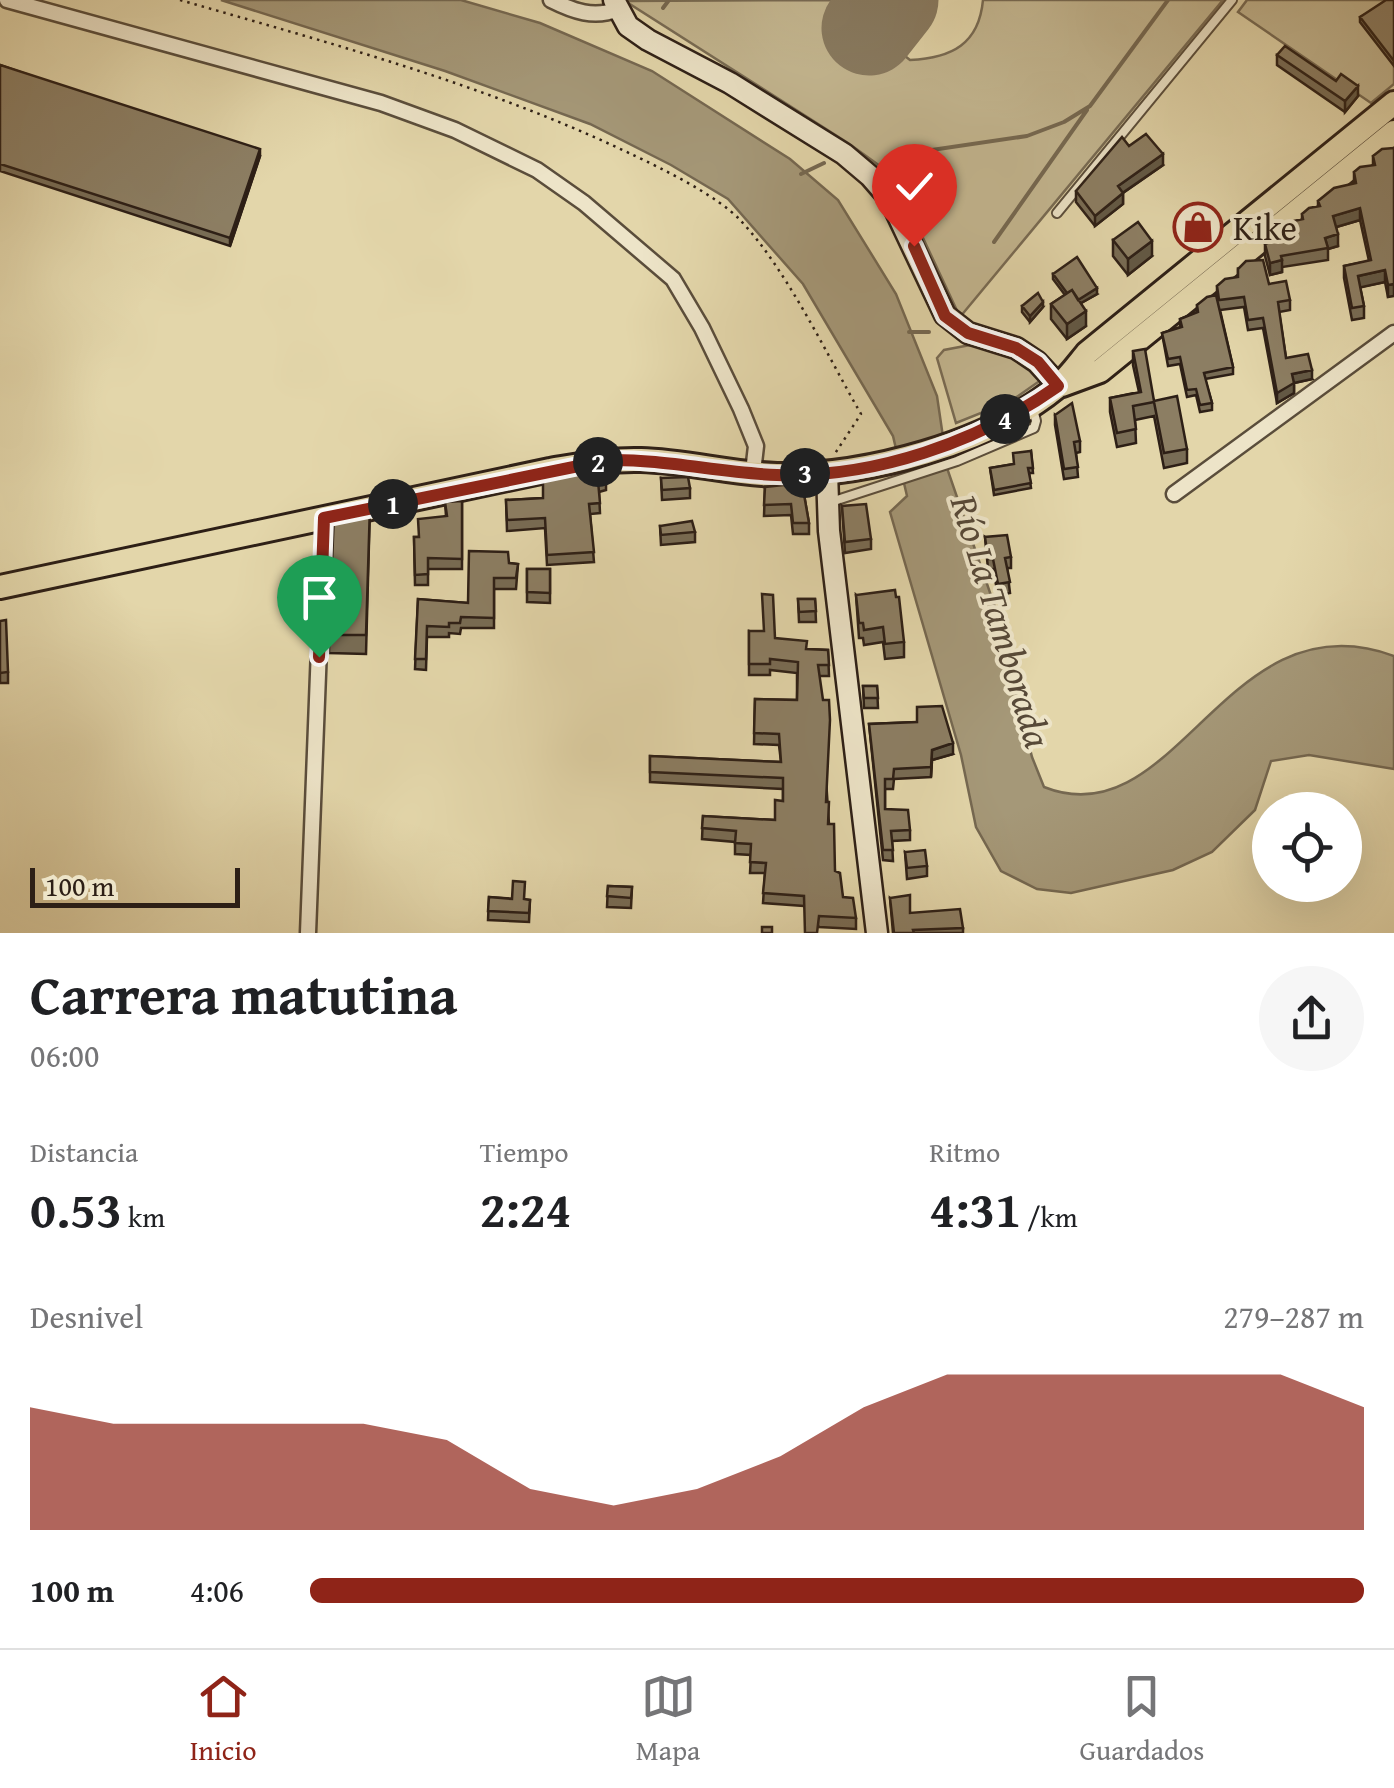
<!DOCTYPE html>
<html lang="es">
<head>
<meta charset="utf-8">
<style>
  :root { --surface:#fff; --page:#f6f6f6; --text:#202124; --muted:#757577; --line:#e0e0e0; --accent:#8f2418 }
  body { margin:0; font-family:"Gentium Book Plus",serif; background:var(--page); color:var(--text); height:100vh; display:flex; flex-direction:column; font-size:38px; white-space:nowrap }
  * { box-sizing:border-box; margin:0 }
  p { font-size:32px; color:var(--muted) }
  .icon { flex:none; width:55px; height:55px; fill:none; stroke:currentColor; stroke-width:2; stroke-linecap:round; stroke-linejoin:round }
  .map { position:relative; height:933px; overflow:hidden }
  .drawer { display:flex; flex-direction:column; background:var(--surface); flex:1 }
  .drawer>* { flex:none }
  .tools { position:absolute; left:1252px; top:792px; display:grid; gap:20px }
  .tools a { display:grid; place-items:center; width:110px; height:110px; border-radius:50%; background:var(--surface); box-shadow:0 10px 40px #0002; font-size:50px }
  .scale { position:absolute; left:30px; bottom:25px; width:210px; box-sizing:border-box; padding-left:10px; border:5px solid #2d1f16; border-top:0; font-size:28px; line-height:35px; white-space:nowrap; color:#2d1f16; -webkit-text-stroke:8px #ede4c8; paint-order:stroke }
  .pin { position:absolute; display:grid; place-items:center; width:85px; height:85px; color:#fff; margin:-102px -42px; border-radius:50% 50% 50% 0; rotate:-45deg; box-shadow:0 0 10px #0007 }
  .pin .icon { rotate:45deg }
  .km { position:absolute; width:50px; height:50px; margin:-25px; border-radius:50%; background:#222; color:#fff; font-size:28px; line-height:50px; text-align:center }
  .round { display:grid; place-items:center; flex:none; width:105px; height:105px; border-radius:52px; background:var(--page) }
  .overview { display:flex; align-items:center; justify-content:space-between; height:170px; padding:0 30px }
  h1 { font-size:55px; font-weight:800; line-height:75px }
  .figures { display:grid; grid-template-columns:repeat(3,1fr); gap:15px; height:170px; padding:10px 30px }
  .figures div { display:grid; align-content:center }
  .figures b { font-size:50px; font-weight:800 }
  .figures small { font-size:28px; font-weight:400 }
  .figures p { font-size:28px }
  .chart { height:280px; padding:20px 30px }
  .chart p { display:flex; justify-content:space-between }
  .chart svg { width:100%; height:180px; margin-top:10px; fill:var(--accent); opacity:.7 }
  ul { padding:0 30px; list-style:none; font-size:32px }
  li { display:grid; grid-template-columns:160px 120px 1fr; align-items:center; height:75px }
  li i { height:25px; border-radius:12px; background:var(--accent) }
  .menu { display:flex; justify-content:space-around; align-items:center; height:140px; border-top:2px solid var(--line); background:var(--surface); font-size:28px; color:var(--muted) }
  .menu a { display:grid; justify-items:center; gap:5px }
  .menu .selected { color:var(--accent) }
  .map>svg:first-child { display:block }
</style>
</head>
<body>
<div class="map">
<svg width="1394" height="933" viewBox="0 0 1394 933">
  <rect width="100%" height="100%" fill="#e3d6aa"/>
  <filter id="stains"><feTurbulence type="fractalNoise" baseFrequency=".002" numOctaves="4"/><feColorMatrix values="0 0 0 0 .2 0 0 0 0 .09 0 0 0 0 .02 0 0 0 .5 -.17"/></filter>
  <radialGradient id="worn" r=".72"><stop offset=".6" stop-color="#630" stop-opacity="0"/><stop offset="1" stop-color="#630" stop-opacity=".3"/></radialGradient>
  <path fill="#c4b791" stroke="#786b54" stroke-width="2.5" d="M834,0L910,60C952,58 979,44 983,0H1223L960,317L894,176L848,143L625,1Z
    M1247,0H1394V84L1371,103L1238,12Z
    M970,345C1002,348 1023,352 1041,380L1011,401L956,423L937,358L944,350Z"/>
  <path fill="#a59878" stroke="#756851" stroke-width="2.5" d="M221,0H461L540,23L652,71L790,159L838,200L896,294L937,396L948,471L995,607L1032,757L1044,787C1177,840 1226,594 1394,656V769L1309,755L1271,761L1255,810L1212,852L1173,870L1071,893L1037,889L1001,871L976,827L961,755L890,512L907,496L893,436L803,284L728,199L671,165L590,124L445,71Z"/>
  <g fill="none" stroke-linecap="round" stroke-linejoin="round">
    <path stroke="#756851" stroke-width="4" d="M663,8L669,0
      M891,156L1027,136L1064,122L1090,106L1168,0
      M801,174L824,163
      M994,242L1087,110
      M909,332H929"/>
    <path stroke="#887a60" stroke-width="95" d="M869,28L891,0"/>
    <g stroke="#5a4d3b" stroke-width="12">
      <path id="lane" d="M1057,213L1232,0
        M831,502L957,461L1034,428L1036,421L1033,409"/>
    </g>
    <g stroke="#5a4d3b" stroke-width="19">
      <path id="street" d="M7,0L381,103L455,130L537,170L584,203L673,279L702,328L741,409L756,446L753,472
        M551,0C573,11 594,19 618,9
        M1174,494L1394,333
        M308,933L324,519"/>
    </g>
    <g stroke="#2d1f16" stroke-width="25">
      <path id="secondary" d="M614,0L628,26L648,40L730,83L844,154L870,176L890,199L945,315L968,333L1016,348L1037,362L1059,386
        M827,472L829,531L877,933"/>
    </g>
    <g stroke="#2d1f16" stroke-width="28">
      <path id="primary" d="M1062,385L1100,371L1394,132
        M0,587L550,470C580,465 610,459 641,460C686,461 732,474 777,475C866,476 988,444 1057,387C1068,378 1078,364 1087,353L1394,103"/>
    </g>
    <path stroke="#2d1f16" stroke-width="2.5" stroke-dasharray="2.5 5" stroke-linecap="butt" d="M180,0C333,44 487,85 631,154C663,169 718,196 741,221C787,270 827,355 861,414L834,455"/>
    <use href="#lane" stroke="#ede4c8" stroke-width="8"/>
    <use href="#street" stroke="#ede4c8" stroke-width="14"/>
    <use href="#secondary" stroke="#ede4c8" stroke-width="20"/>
    <use href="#primary" stroke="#e3d6aa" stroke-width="22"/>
  </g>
  <path fill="#786c55" stroke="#2d1f16" stroke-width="2.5" d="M1394,0V66L1360,22V17Z
    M1277,55L1358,96L1345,112L1277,65Z
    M0,65L260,156L230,246L0,171Z
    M1129,146L1163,165L1123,193V204L1095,226L1076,202V191Z
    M1394,148L1388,297L1385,282L1360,287L1364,306V318L1352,320L1344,278V266L1369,261L1360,220L1336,227L1338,246L1328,249V260L1282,267V272L1270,275L1265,256V244L1282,238V230L1302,219V214L1318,206V201L1354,183V172L1373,165V156Z
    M1113,240L1152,256L1128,275L1113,256Z
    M1238,269L1269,284L1290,300V310L1279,312L1286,358L1312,379L1294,383V393L1277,403L1263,328L1248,330L1244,307L1220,310L1233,367V374L1205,379L1212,403V410L1200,412L1196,395L1187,397L1180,364L1168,366L1162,333L1180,327V319L1197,312V305L1217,295V286L1238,277Z
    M1053,274L1097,294L1081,303L1086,326L1067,339L1051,319V304L1065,295L1053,279Z
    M1022,306L1043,307L1030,322L1022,312Z
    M1133,351L1154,401L1187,449V463L1164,468L1154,416L1135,420L1136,443L1117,447L1110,412V398L1139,392L1133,365Z
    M1055,415L1080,441V452L1076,453L1078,477L1064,479L1055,425Z
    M1031,451L1033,473H1029L1031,488L994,495L990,468L1014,464Z
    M661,478L690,488V498L662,500Z
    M606,480V490L599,492L600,513L590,514L594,562L547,565L545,528L507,531L506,500L543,498Z
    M802,483L809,523V534H793L791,515L764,516L765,487Z
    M462,501V569H428V585H415L414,537H418L446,516L445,502Z
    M370,505L366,654L329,653V635Z
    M842,506L871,539V549L845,553Z
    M660,526L695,532V542L661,545Z
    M985,537L1011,557V568H1007L1010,593L998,595L993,569H988Z
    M509,563L518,564L516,589H494V628H461L460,634L449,633V637H427L426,670L415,669L418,599L468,603Z
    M527,569H550V603L527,602Z
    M856,595L904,642V657L885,659L883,642L864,645L863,638H859Z
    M798,599H815L816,622H799Z
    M0,621L8,672V683H0Z
    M749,631L806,649L828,650L829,676H819L829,824L835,871L843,897L856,918V929L819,927L804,906L763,903L765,873H750L751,855L735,854V842L702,839L703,816L775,820L783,801V789L650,782V756L781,762L779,745L754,744L755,699L797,700V673L770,670V675H749Z
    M863,686H877L878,708H864Z
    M917,722L953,754L932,760L931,777L894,779L893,789H885V809L910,830V840L892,841L893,861L883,860L869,724Z
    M905,852L927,866V876L907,879Z
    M608,886L632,887L631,908L607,907Z
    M489,897L530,900L529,922L488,920Z
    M890,898L910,913L963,928V933H893Z"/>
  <path fill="#625845" stroke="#2d1f16" stroke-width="2.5" d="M1358,86V96L1345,112V101Z
    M260,149V156L230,246V238Z
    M1163,154V165L1118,196V186Z
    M1123,193V204L1095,226V216Z
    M1360,208V220L1333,228V216Z
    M1338,234V246L1328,249L1325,238Z
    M1152,241V256L1128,275V259Z
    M1282,260V272L1270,275V263Z
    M1385,270V282L1358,288V276Z
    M1394,284V296L1388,297V285Z
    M1097,288V294L1074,307V302Z
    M1043,302V307L1030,322V316Z
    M1086,311V326L1067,339V324Z
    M1312,370V379L1294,383V393L1277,403V393L1292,374Z
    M953,743V754L932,760L931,777L932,750Z"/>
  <path fill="#8c7e63" stroke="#2d1f16" stroke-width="2.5" d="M1386,0H1394V61L1360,17Z
    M1285,46L1336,81L1341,74L1358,86L1345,101L1277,55Z
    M0,65L260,149L230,238L0,164Z
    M1146,134L1163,154L1118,186L1123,193L1095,216L1076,191L1122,137L1129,146Z
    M1394,148V284L1388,285L1385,270L1358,276L1364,306L1352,308L1344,266L1371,260L1360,208L1333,216L1338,234L1325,238L1328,248L1281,256L1282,260L1270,263L1265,244L1283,237L1282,230L1294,221L1303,219L1302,214L1309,208L1320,206L1318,201L1334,188L1356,183L1354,172L1360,167L1375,165L1373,156L1382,149Z
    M1138,222L1152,241L1128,259L1113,240Z
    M1077,257L1097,288L1078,300L1072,290L1067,293L1053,274Z
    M1263,260L1269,284L1286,281L1290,300L1278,302L1286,358L1308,354L1312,370L1292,374L1294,383L1277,393L1263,318L1248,320L1244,297L1219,300L1217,286L1225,279L1238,277V269L1246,261Z
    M1072,290L1086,311L1067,324L1051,304Z
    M1038,293L1043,302L1030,316L1022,306Z
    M1216,295L1233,367L1204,373L1212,403L1200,405L1196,389L1187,390L1180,357L1168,359L1162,333L1182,327L1180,319L1198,312L1197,305L1207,297Z
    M1145,349L1154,401L1177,396L1187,449L1164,453L1154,402L1133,406L1136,429L1117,433L1110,398L1141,392L1133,351Z
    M1072,403L1080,441L1074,442L1078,467L1064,469L1055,415Z
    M1031,451L1033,468H1028L1031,483L994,490L990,468L1014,464L1013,453Z
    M604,469L606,480L598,481L600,503L589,504L594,552L547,555L545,518L507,520L506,500L543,498V480Z
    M688,477L690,488L662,490L661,478Z
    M802,483L809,523H793L791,504L764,505L765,487Z
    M462,501V559L428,558V574L415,575L414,537H419L418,519L447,516L445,502Z
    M866,504L871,539L845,542L842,506Z
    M370,505L366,635H329L334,514Z
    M692,521L695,532L661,535L660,526Z
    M1007,535L1011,557L1005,558L1010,582L998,584L993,559H988L985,537Z
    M469,551L508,552L509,563L518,564L516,578H494V618L461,617L460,623H449V627L427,626L426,659H415L418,599L468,603Z
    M527,569H550V593L527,592Z
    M895,590L896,597H899L904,642L885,644L883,627L864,630L863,623H859L856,595Z
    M762,594L773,595L775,638L807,641L806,649L828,650L829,665H818L823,700H829L830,720L826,802H829L828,824H834L835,871L840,873L843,897L853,898L856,918L819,916L817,933H805L804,896L763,893L766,863L750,862L751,844L735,843L736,831L702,828L703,816L775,820V800L783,801V778L650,772V756L781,762L779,734L754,733L755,699L797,700L798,662L770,659V664H749V631H764Z
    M798,599H815L816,611L799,612Z
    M6,620L8,672L0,673V621Z
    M863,686H877L878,698H864Z
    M942,706L953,743L932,750L931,767L894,769L893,779H885V809L908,810L910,830L891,831L893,850H883L869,724L917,722V707Z
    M925,850L927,866L907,868L905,852Z
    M513,881L525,882L524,899L530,900L529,913L488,911L489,897L512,899Z
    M608,886L632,887L631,898L607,896Z
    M910,895V913L960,909L963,928L913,930L914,933H894L890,898Z
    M762,927H772V933H762Z"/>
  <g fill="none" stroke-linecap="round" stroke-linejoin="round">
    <g stroke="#fff" stroke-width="20">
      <path id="route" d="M319,657L324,518L608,460C665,459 720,473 777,475C875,478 979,442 1058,386L1038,362L1016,348L968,333L945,316L914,246"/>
    </g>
    <use href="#route" stroke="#8f2418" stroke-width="12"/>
  </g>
  <defs>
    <g id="shop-ring" transform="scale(2.5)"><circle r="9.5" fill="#ede4c8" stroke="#8f2418" stroke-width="1.5"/><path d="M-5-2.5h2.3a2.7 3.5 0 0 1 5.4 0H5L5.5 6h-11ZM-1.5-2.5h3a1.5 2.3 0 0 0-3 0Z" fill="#8f2418"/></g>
  </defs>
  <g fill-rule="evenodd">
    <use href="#shop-ring" x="1198" y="227"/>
  </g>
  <g text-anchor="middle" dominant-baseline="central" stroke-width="8" stroke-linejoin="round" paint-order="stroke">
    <g font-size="35" fill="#2d1f16" stroke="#ede4c8" text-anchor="start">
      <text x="1233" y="227">Kike</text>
    </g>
    <g font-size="38" font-style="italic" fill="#574938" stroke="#ede4c8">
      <text transform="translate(1002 621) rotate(73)">Río La Tamborada</text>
    </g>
  </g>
  <rect width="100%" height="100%" filter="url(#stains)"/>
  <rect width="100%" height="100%" fill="url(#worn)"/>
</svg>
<div class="tools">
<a><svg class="icon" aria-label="locate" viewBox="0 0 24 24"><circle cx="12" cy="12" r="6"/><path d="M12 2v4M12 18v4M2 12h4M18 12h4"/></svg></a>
</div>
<div class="scale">100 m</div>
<div class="pin" style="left:319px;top:657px;background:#1e9e55"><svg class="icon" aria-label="arrive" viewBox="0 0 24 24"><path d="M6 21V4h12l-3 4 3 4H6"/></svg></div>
<div class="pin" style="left:914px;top:246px;background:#d93025"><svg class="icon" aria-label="check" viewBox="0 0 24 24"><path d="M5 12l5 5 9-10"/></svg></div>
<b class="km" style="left:393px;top:504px">1</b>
<b class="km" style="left:598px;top:462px">2</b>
<b class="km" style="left:805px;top:473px">3</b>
<b class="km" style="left:1005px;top:419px">4</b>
</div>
<section class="drawer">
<div class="overview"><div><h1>Carrera matutina</h1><p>06:00</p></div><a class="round"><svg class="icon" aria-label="share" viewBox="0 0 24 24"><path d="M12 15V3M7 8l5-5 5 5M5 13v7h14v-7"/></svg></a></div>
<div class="figures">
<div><p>Distancia</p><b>0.53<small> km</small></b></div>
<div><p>Tiempo</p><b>2:24</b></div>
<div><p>Ritmo</p><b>4:31<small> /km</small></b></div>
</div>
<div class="chart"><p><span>Desnivel</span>279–287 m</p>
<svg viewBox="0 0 160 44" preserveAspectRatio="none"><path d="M0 44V14L10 18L20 18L30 18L40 18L50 22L60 34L70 38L80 34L90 26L100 14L110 6L120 6L130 6L140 6L150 6L160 14V44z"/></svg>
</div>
<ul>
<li><b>100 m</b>4:06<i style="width:100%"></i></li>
</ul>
</section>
<nav class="menu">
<a class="selected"><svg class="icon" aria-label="home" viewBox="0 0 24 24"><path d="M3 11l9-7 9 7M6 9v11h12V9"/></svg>Inicio</a>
<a><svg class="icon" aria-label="map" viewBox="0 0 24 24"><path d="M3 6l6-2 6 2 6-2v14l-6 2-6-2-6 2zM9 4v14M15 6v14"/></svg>Mapa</a>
<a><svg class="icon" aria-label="saved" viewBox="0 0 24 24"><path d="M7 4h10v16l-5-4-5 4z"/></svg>Guardados</a>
</nav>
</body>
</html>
